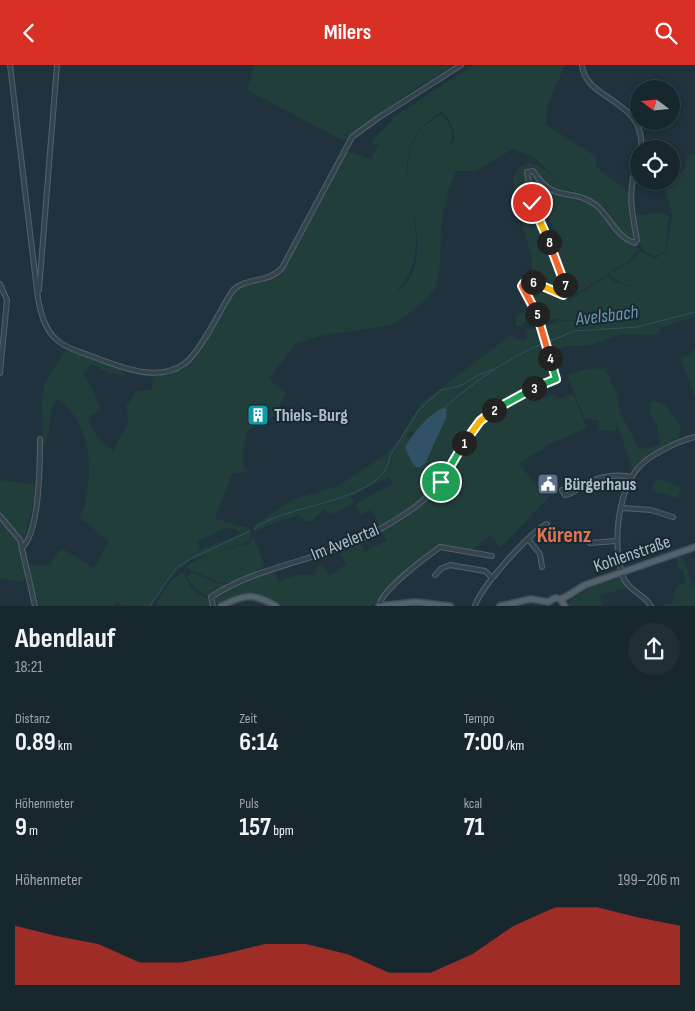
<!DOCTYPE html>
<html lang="de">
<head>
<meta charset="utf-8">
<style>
  :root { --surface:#18262e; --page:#212e36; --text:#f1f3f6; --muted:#9fa5aa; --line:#36434a; --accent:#d93025 }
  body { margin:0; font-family:"Sofia Sans Condensed",sans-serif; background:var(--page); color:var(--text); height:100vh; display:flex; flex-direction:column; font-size:19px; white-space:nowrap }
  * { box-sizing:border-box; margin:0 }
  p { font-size:16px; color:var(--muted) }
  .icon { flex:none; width:28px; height:28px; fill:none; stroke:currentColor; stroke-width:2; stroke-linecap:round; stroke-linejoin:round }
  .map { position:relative; height:541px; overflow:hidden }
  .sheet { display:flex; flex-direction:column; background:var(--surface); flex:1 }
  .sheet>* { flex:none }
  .needle { width:32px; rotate:286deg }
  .buttons { position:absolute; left:630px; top:15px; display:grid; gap:10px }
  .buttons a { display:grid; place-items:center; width:50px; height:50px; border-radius:50%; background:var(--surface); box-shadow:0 2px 8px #0003,0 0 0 1px var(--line); font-size:25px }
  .pin { position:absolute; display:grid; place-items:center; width:42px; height:42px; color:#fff; margin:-21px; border:2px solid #fff; border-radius:50%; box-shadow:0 1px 5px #0007 }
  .km { position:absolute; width:25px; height:25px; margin:-12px; border-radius:50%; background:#222; color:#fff; font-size:14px; line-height:25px; text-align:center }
  .round { display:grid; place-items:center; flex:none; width:52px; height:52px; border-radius:26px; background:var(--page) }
  .overview { display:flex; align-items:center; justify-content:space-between; height:85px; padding:0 15px }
  h1 { font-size:28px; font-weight:700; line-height:38px }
  .metrics { display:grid; grid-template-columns:repeat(3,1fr); gap:8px; height:85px; padding:5px 15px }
  .metrics div { display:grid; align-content:center }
  .metrics b { font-size:25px; font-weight:700 }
  .metrics small { font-size:14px; font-weight:400 }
  .metrics p { font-size:14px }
  .chart { height:140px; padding:10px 15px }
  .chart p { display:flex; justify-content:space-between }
  .chart svg { width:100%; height:90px; margin-top:5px; fill:var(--accent); opacity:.7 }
  header { display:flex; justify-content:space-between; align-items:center; height:65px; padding:0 15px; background:var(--accent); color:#fff; font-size:22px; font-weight:700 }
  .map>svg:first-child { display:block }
</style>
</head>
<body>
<header><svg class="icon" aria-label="back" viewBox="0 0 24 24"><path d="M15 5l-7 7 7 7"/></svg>Milers<svg class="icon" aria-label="search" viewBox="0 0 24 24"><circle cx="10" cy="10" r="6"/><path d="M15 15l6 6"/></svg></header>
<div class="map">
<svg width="695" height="541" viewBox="0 0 695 541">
  <rect width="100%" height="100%" fill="#20323d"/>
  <path fill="#223e3b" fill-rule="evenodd" d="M254,0H454L409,28L344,76L247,25Z
    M474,0H565L548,39L545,59L595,91L597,94L595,101L629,128L636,176H631L612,159L610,160L636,181V183H639L630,195L568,234V236L607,211L617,218L647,225L621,218L609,209L631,197L640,187L656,193L666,187L672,151L666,126L668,120L684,104L687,92L695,88V252L663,262L655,270L622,269L588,281H565L550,287L542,261L556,258L558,255L579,257C566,253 548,256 539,250L525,223L526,219L533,218L563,231H566L568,227L549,172L556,168L545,146L535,138L529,109L531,108L540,121L549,126L589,137L562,119L535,93L513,84L476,106H456L447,130L441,160L440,201L435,223L427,234L402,254L391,260L325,270L296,278L269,314L286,328C275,351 273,358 247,365L243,383L244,403L248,407L232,408L215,454L248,463L251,469L249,476L189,496L170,513L151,541H123L117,537L114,541H40L28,505L29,499L49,501L61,483L94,503L109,476C98,469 91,460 80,453C95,416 94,358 57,334C46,349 54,368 43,382L42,334L45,319L65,285L120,304L126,310L125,312L102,305L92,299L83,308L94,327L100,344L87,353L97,372L114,387C118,367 134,362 126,342L136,326L152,325L153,309L184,304L236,225C250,215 267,218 281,209L347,86L371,94L379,79L371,80C376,68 388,63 395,51ZM441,47C450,53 458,69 453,78L445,85C458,71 452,66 444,51L441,50C432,55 419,64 415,73C390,116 444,185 399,226L398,224C429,195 411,139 407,102C407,77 420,60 441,47ZM226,463L235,464L242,468L200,485L198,476Z
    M529,98C547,102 557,116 571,127C554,132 543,117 533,105L530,103L526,105C523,128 556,198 565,224L564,227L552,224L549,214L536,206L532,208V193L520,152L513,113L520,101Z
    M661,147L669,151L665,186L656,191C636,187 637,167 633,149L647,150Z
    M522,226L536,251L518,262L516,260V251L528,245L520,230Z
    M531,263L536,265L541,276L544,275L553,313L497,341L483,351L468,371L503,340L536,325L538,332L541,331L539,323L543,333L554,329L557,334L573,329L587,363L545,381V383L519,398L530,413L548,430L554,427L501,482L490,471L471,485L440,481C432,487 422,492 414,500C402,509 382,536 370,541H282L263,531L253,529H239L217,539L213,537V533L220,528L260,509L275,505L278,516L280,517C287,511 307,508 315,510L316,502L322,499L329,511L346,499L340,488L350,485L352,481L360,478L365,487L387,475L381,466L404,451L401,450L381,463L371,445L361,450L355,439L392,419L403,438L389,412L351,431L354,438L330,450L325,444L311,457L306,456L299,450L266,461L255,468L253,461L292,435L338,421L385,390L398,376L421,338L511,270L520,276L527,275V266ZM444,343L447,344L446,353L425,399L419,403L414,401L405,383L411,373L407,371L410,366L415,369C424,360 430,346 444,343Z
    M695,285V331L681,294Z
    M607,303L605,307L611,312L610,317L615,323L621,349L638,382L644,384L660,380L657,360L649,348L650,337L653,335L665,340L681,362L678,376L641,395L632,405L617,358L616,366L598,365L599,355L585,354L567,310L587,304Z
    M656,414L681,421L678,433L652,426Z
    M0,415L38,420L24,475L0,449Z
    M0,454L19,477L25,509L23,517L0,513Z
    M253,471L265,502L236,517L221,518L186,503C193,493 236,480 248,479Z
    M683,491L693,523L695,517V541H659L673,538V534L676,533L674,527L680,519L685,518L683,505H679L676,493Z
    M181,507L184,509L193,525L209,535L210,541H154L171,516Z
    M192,507L215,518L230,520L208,531C199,526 192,522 187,511Z
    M621,513L629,522L600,530L603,541H569L570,536L590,523Z"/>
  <path fill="#315266" d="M444,343L447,344L446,353L425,399L419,403L414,401L405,383C410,371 431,346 444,343Z"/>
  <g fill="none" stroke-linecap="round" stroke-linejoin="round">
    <path stroke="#315266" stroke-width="1" d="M547,277L575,266L637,262L695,247
      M444,343C474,317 507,293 544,278
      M391,389L419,345L441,325L460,321L480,309L494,304
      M254,464C285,438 387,438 390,390
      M178,502L192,493L250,466
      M150,541L176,503"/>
    <g stroke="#52616b" stroke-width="6">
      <path id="minor" d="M10,0L38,234C41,249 45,265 57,275C65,283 78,286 88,290C117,300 155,319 184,299C200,288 221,243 233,225C247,212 269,218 282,203L352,72L378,53L461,0
        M582,0C585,36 646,34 641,84
        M0,219L7,235L0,308
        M39,225L57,0
        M562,425L565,430C573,429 575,425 582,421C595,412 616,408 632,412
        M622,443L651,445L673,452
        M0,451L20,475L35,541
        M529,475L540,489L542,502
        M590,478L616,476
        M22,483C40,466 40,399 40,374
        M435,510L442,503L450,500L485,506L491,512
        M213,541L211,532C255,503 307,497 355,477C374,469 391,458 408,447C447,422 451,387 480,356C500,335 530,325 556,314L538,250L522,221L525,217C540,215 552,232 566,228L567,225L552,184L533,143L527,107L533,106C555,140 570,121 596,140C610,152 616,172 635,178L637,175C631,144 627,123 639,93
        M379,541C382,524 425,493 440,482L492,491
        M475,541C480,523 530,467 547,459
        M651,541C644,530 629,525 624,514C611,484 617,420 643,398C656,387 679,376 695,372"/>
    </g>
    <g stroke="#404f59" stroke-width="8">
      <path id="major" d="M560,534L565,541
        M221,541C245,529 253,528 276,541
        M379,541L416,537L450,541
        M500,541L531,534L548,537L555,533L562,534L585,520L695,482"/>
    </g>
    <use href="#minor" stroke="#34434d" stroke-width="4"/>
    <use href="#major" stroke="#52636d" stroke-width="5"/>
  </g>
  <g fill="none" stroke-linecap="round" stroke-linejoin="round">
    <g stroke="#fff" stroke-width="10">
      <path id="split-1" d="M441,417L464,378"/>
    </g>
    <g stroke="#fff" stroke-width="10">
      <path id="split-2" d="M464,378L480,356L494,345"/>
    </g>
    <g stroke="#fff" stroke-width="10">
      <path id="split-3" d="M494,345L534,323"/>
    </g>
    <g stroke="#fff" stroke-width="10">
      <path id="split-4" d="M534,323L556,314L550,293"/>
    </g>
    <g stroke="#fff" stroke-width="10">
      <path id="split-5" d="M537,249L550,293"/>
    </g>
    <g stroke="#fff" stroke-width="10">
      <path id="split-6" d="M533,217L524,218L522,221L537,249"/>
    </g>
    <g stroke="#fff" stroke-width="10">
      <path id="split-7" d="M533,217L563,230L567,226L565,220"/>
    </g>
    <g stroke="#fff" stroke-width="10">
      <path id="split-8" d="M549,177L565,220"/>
    </g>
    <g stroke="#fff" stroke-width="10">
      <path id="split-9" d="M532,138L549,177"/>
    </g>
    <use href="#split-1" stroke="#22a559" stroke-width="6"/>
    <use href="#split-2" stroke="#f5b400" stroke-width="6"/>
    <use href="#split-3" stroke="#22a559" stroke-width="6"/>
    <use href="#split-4" stroke="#22a559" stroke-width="6"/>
    <use href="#split-5" stroke="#f0652b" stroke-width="6"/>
    <use href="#split-6" stroke="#f0652b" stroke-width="6"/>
    <use href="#split-7" stroke="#f5b400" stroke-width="6"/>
    <use href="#split-8" stroke="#f0652b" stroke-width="6"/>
    <use href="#split-9" stroke="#f5b400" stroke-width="6"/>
  </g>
  <defs>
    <g id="building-square" transform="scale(1.125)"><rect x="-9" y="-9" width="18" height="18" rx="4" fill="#0f9aa8" stroke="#192831"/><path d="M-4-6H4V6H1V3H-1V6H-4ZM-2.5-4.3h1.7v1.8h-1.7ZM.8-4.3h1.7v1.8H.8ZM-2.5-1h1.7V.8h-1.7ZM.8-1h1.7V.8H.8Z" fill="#fff"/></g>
    <g id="civic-square" transform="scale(1.125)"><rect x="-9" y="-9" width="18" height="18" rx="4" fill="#5c6f8a" stroke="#192831"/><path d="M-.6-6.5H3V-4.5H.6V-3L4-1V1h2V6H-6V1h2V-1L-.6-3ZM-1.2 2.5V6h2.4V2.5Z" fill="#fff"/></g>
  </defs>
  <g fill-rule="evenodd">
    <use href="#building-square" x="258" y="350"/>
    <use href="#civic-square" x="548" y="419"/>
  </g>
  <g text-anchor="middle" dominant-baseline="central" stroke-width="4" stroke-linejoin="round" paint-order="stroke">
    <g font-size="18" font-weight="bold" fill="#afbec9" stroke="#192831" text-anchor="start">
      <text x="274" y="350">Thiels-Burg</text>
      <text x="564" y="419">Bürgerhaus</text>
    </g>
    <g font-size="18" fill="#afbec9" stroke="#192831">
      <text transform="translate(345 477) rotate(-22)">Im Avelertal</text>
      <text transform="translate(632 489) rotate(-19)">Kohlenstraße</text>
    </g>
    <g font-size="19" font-style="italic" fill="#6c96af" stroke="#192831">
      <text transform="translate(607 251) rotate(-7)">Avelsbach</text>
    </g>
    <g font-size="22" font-weight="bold" fill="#de7454" stroke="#192831">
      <text x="564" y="470">Kürenz</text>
    </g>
  </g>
</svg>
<div class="buttons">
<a><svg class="needle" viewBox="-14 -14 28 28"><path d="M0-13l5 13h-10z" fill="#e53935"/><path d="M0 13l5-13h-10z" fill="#9fa5aa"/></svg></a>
<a><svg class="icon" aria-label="locate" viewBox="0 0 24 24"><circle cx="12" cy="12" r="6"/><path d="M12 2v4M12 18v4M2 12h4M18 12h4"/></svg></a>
</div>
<div class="pin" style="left:441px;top:417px;background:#1e9e55"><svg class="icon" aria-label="arrive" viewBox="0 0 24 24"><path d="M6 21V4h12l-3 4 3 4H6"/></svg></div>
<div class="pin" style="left:532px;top:138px;background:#d93025"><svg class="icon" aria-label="check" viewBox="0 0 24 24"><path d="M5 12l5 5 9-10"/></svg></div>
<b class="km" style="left:464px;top:378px">1</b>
<b class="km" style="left:494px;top:345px">2</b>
<b class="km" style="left:534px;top:323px">3</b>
<b class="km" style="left:550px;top:293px">4</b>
<b class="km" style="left:537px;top:249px">5</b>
<b class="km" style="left:533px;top:217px">6</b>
<b class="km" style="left:565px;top:220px">7</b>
<b class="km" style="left:549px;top:177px">8</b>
</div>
<section class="sheet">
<div class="overview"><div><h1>Abendlauf</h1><p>18:21</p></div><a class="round"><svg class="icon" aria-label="share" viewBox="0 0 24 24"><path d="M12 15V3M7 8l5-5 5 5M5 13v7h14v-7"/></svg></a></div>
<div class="metrics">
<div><p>Distanz</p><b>0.89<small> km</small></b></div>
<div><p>Zeit</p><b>6:14</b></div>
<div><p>Tempo</p><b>7:00<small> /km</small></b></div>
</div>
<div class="metrics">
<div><p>Höhenmeter</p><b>9<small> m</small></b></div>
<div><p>Puls</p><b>157<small> bpm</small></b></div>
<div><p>kcal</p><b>71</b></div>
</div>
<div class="chart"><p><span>Höhenmeter</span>199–206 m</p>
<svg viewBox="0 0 160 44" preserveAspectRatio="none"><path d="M0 44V15L10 20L20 24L30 33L40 33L50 29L60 24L70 24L80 29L90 38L100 38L110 29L120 15L130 6L140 6L150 11L160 15V44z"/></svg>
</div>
</section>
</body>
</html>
